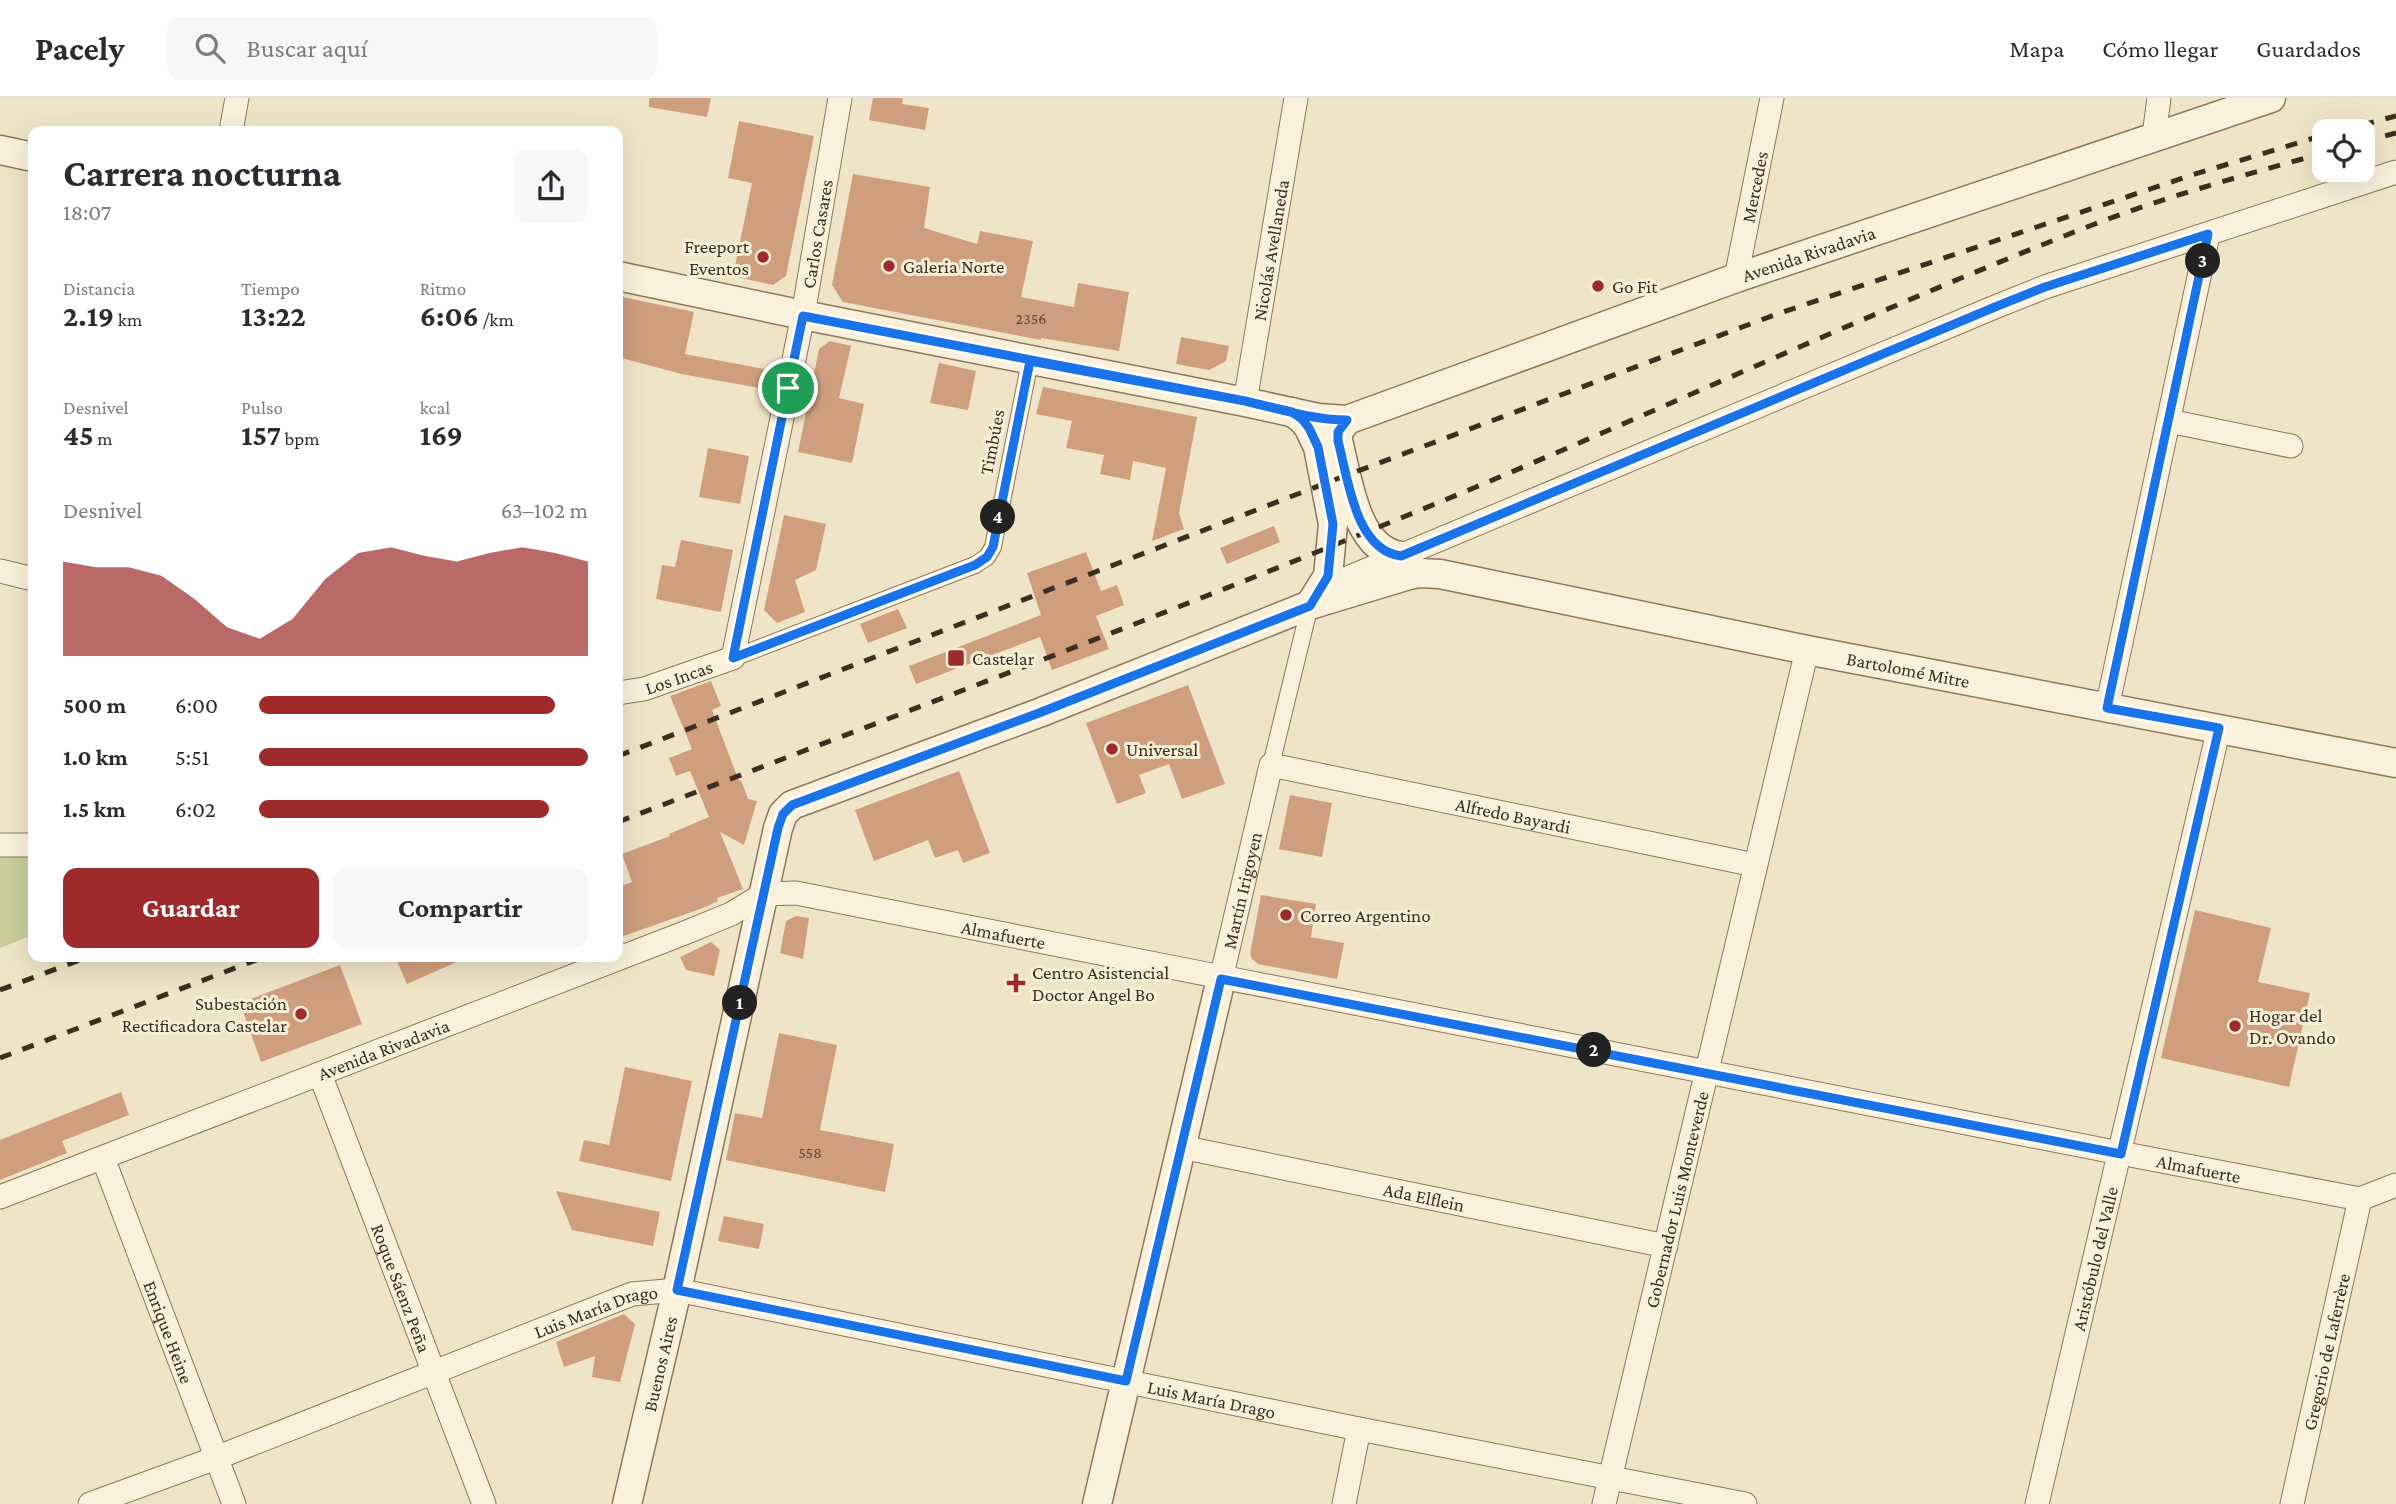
<!DOCTYPE html>
<html lang="es">
<head>
<meta charset="utf-8">
<style>
  :root { --surface:#fff; --page:#f7f7f7; --text:#2b2b33; --muted:#7c7c81; --line:#e1e1e2; --accent:#9e2a2b }
  body { margin:0; font-family:"Crimson Pro",serif; background:var(--page); color:var(--text); height:100vh; display:flex; flex-direction:column; font-size:26px; white-space:nowrap }
  * { box-sizing:border-box; margin:0 }
  p { font-size:23px; color:var(--muted) }
  .icon { flex:none; width:38px; height:38px; fill:none; stroke:currentColor; stroke-width:2; stroke-linecap:round; stroke-linejoin:round }
  .map { position:relative; flex:1; overflow:hidden }
  .sheet { position:absolute; left:28px; top:28px; width:595px; height:836px; display:flex; flex-direction:column; background:var(--surface); border-radius:14px; box-shadow:0 7px 28px #0002 }
  .sheet>* { flex:none }
  .controls { position:absolute; left:2312px; top:21px; display:grid; gap:14px }
  .controls a { display:grid; place-items:center; width:63px; height:63px; border-radius:14px; background:var(--surface); box-shadow:0 7px 28px #0002; font-size:35px }
  .pin { position:absolute; display:grid; place-items:center; width:60px; height:60px; color:#fff; margin:-30px; border:4px solid #fff; border-radius:50%; box-shadow:0 2px 7px #0007 }
  .km { position:absolute; width:35px; height:35px; margin:-18px; border-radius:50%; background:#222; color:#fff; font-size:19px; line-height:35px; text-align:center }
  .round { display:grid; place-items:center; flex:none; width:74px; height:74px; border-radius:14px; background:var(--page) }
  .head { display:flex; align-items:center; justify-content:space-between; height:119px; padding:0 35px }
  h1 { font-size:38px; font-weight:700; line-height:52px }
  .metrics { display:grid; grid-template-columns:repeat(3,1fr); gap:10px; height:119px; padding:7px 35px }
  .metrics div { display:grid; align-content:center }
  .metrics b { font-size:30px; font-weight:700 }
  .metrics small { font-size:19px; font-weight:400 }
  .metrics p { font-size:19px }
  .chart { height:196px; padding:14px 35px }
  .chart p { display:flex; justify-content:space-between }
  .chart svg { width:100%; height:126px; margin-top:7px; fill:var(--accent); opacity:.7 }
  .action { display:flex; gap:14px; margin-top:auto; padding:14px 35px }
  .action a { flex:1; height:80px; border-radius:14px; background:var(--accent); color:#fff; font-size:28px; font-weight:700; line-height:80px; text-align:center }
  .action a+a { background:var(--page); color:var(--text) }
  ul { padding:0 35px; list-style:none; font-size:23px }
  li { display:grid; grid-template-columns:112px 84px 1fr; align-items:center; height:52px }
  li i { height:18px; border-radius:9px; background:var(--accent) }
  header { display:flex; align-items:center; gap:42px; box-sizing:border-box; height:98px; padding:0 35px; background:var(--surface); border-bottom:2px solid var(--line) }
  header strong { font-size:33px }
  nav { display:flex; gap:38px; margin-inline-start:auto; font-size:24px }
  .search { width:490px; height:63px; background:var(--page); display:flex; align-items:center; gap:18px; box-sizing:border-box; padding:0 24px; border-radius:14px; color:var(--muted); font-size:26px }
  .map>svg:first-child { display:block }
</style>
</head>
<body>
<header>
<strong>Pacely</strong>
<div class="search"><svg class="icon" aria-label="search" viewBox="0 0 24 24"><circle cx="10" cy="10" r="6"/><path d="M15 15l6 6"/></svg>Buscar aquí</div>
<nav><a>Mapa</a><a>Cómo llegar</a><a>Guardados</a></nav>
</header>
<div class="map">
<svg width="2396" height="1406" viewBox="0 0 2396 1406">
  <rect width="100%" height="100%" fill="#f0e4c8"/>
  <path fill="#c9cf9b" d="M0,759H33V837L0,850Z"/>
  <path fill="#cf9f7d" d="M649,0H711L707,19L649,9Z
    M873,0H903L902,6L929,10L925,32L869,22Z
    M739,23L814,38L786,178L773,187L733,178L752,85L728,80Z
    M853,76L930,89L924,130L977,146L980,133L1033,143L1021,199L1074,209L1078,185L1129,194L1119,253L1041,240V242L843,204L832,187Z
    M618,198L694,214L685,256L769,272L765,291L681,276L618,259Z
    M1181,239L1229,248L1226,263L1209,272L1176,266Z
    M830,243L851,248L839,300L864,306L852,365L798,354L819,251Z
    M939,265L976,273L968,312L930,305Z
    M1043,289L1197,319L1179,415L1184,431L1152,443L1166,370L1133,363L1130,382L1100,376L1104,357L1066,350L1072,323L1036,316Z
    M708,350L749,358L740,406L699,399Z
    M784,417L826,426L816,472L795,482L805,514L777,525L764,512Z
    M1274,428L1280,444L1227,466L1220,450Z
    M681,442L733,452L721,514L656,501L662,467L675,469Z
    M1086,454L1101,493L1117,487L1124,507L1096,518L1109,551L1052,572L1040,539L916,586L909,568L1041,517L1027,475Z
    M898,511L907,530L868,545L860,526Z
    M711,583L721,608L712,612L739,683L741,682L748,701L757,703L744,747L720,734L743,791L717,800L718,803L703,810L618,840V789L632,784L622,756L670,738L669,736L709,719L690,673L676,678L669,660L692,651L670,598Z
    M1188,587L1225,686L1182,701L1169,666L1139,677L1146,695L1117,706L1086,625Z
    M959,673L990,755L963,765L958,752L935,760L928,742L874,763L855,712Z
    M1290,697L1332,705L1322,759L1279,751Z
    M1261,797L1316,806L1311,839L1344,845L1337,881L1258,866L1252,861L1250,856Z
    M2195,812L2271,830L2258,884L2310,895L2289,989L2161,960Z
    M796,818L809,820L803,861L780,855L786,823Z
    M711,844L720,852L714,878L686,872L680,859Z
    M395,859H468L407,886Z
    M340,867L362,926L261,964L240,905Z
    M779,935L837,947L820,1032L894,1046L885,1094L726,1062L735,1015L762,1020Z
    M625,969L692,983L671,1083L579,1063L584,1042L609,1047Z
    M121,994L129,1017L62,1043L67,1055L0,1082V1042Z
    M556,1093L660,1114L653,1148L572,1132Z
    M724,1118L764,1126L759,1151L718,1143Z
    M624,1216L635,1226L620,1284L592,1279L595,1258L564,1269L556,1244Z"/>
  <g fill="none" stroke-linecap="round" stroke-linejoin="round">
    <g stroke="#8d765c" stroke-width="18">
      <path id="pedestrian" d="M733,560L975,467L987,459L993,449L1030,263
        M1271,667L1310,507"/>
    </g>
    <g stroke="#8d765c" stroke-width="25">
      <g id="minor">
        <path d="M231,33L237,0"/>
        <path d="M2154,38L2159,0"/>
        <path id="s1" d="M1736,180L1772,0"/>
        <path id="s2" d="M1245,304L1296,0"/>
        <path d="M2169,323L2291,348"/>
        <path d="M0,473L33,481"/>
        <path d="M1318,502L1345,481L1995,209L2045,189L2396,74"/>
        <path id="s3" d="M618,595L644,591L733,560L803,217L840,0"/>
        <path d="M2107,610L2208,137"/>
        <path d="M0,747H33"/>
        <path id="s4" d="M1221,881L1271,667L1755,767"/>
        <path id="s5" d="M320,976L484,1406"/>
        <path id="s6" d="M1181,1049L1666,1148"/>
        <path id="s7" d="M103,1060L234,1406"/>
        <path id="s8" d="M0,1099L682,836L731,816L764,796L796,795C1099,856 1404,914 1707,974C1925,1017 2142,1060 2360,1101L2396,1087"/>
        <path id="s9" d="M90,1406L216,1360L632,1196L677,1192L1359,1331L1745,1406"/>
        <path d="M1344,1406L1359,1331"/>
        <path id="s10" d="M1604,1406L1807,552"/>
        <path id="s11" d="M2037,1406L2219,630"/>
        <path id="s12" d="M2292,1406L2360,1101"/>
      </g>
    </g>
    <g stroke="#8d765c" stroke-width="31">
      <g id="tertiary">
        <path d="M0,52L33,59"/>
        <path id="s13" d="M618,178L803,217L1245,304L1318,320L1347,322L1736,180L2271,0"/>
        <path d="M1292,314L1302,321L1309,330L1318,349L1333,426L1328,478L1310,507"/>
        <path d="M1347,322L1338,334V343C1348,380 1355,452 1401,458"/>
        <path id="s14" d="M627,1406L677,1192L778,730L783,716L792,707L1039,615L1310,507L1409,477L1420,475L1440,476L1807,552L2396,665"/>
        <path d="M1097,1406L1221,881"/>
      </g>
    </g>
    <use href="#pedestrian" stroke="#faf1dc" stroke-width="16"/>
    <use href="#minor" stroke="#faf1dc" stroke-width="23"/>
    <use href="#tertiary" stroke="#faf1dc" stroke-width="28"/>
    <path stroke="#3d2e20" stroke-width="5" stroke-dasharray="12 12" stroke-linecap="butt" d="M2339,33L2396,18
      M2362,44L2396,35
      M618,658L1347,377L1777,216L2192,77L2324,37
      M618,724C904,614 1193,507 1476,389C1680,303 1881,210 2087,129C2164,99 2244,77 2324,55
      M0,892L88,859
      M0,960L264,859"/>
  </g>
  <g fill="none" stroke-linecap="round" stroke-linejoin="round">
    <g stroke="#fff" stroke-width="14">
      <path id="route" d="M788,290L803,218L1245,303L1292,314L1302,321L1309,330L1318,349L1333,426L1328,478L1310,508L1039,615L792,707L783,716L778,730L677,1192L1126,1283L1221,881L2121,1056L2219,630L2107,610L2208,136L2045,189L1995,209L1401,458C1355,452 1348,380 1338,343V334L1347,322C1313,322 1279,311 1245,303L1030,263L993,449L987,459L975,467L733,560L788,290"/>
    </g>
    <use href="#route" stroke="#1a73e8" stroke-width="9"/>
  </g>
  <g fill="#9e2a2b" stroke="#f7eed8" stroke-width="2.5">
    <circle cx="763" cy="159" r="7"/>
    <circle cx="889" cy="168" r="7"/>
    <circle cx="1598" cy="188" r="7"/>
    <rect x="947" y="551" width="18" height="18" rx="3.5"/>
    <circle cx="1112" cy="651" r="7"/>
    <circle cx="1286" cy="817" r="7"/>
    <path d="M1012.5 874.5h7v7h7v7h-7v7h-7v-7h-7v-7h7z"/>
    <circle cx="301" cy="916" r="7"/>
    <circle cx="2235" cy="928" r="7"/>
  </g>
  <g text-anchor="middle" dominant-baseline="central" stroke-width="6" stroke-linejoin="round" paint-order="stroke">
    <g font-size="16" fill="#624a37">
      <text x="1031" y="220">2356</text>
      <text x="810" y="1054">558</text>
    </g>
    <g font-size="19" fill="#3d2e20" stroke="#f7eed8">
      <text stroke="none"><textPath href="#s1" startOffset="93">Mercedes</textPath></text>
      <text stroke="none"><textPath href="#s3" startOffset="553">Carlos Casares</textPath></text>
      <text stroke="none"><textPath href="#s2" startOffset="154">Nicolás Avellaneda</textPath></text>
      <text stroke="none"><textPath href="#s13" startOffset="1234">Avenida Rivadavia</textPath></text>
      <text transform="translate(992 344) rotate(-79)">Timbúes</text>
      <text stroke="none"><textPath href="#s14" startOffset="1888">Bartolomé Mitre</textPath></text>
      <text stroke="none"><textPath href="#s3" startOffset="63">Los Incas</textPath></text>
      <text stroke="none"><textPath href="#s4" startOffset="467">Alfredo Bayardi</textPath></text>
      <text stroke="none"><textPath href="#s4" startOffset="91">Martín Irigoyen</textPath></text>
      <text stroke="none"><textPath href="#s8" startOffset="1066">Almafuerte</textPath></text>
      <text stroke="none"><textPath href="#s8" startOffset="411">Avenida Rivadavia</textPath></text>
      <text stroke="none"><textPath href="#s8" startOffset="2284">Almafuerte</textPath></text>
      <text stroke="none"><textPath href="#s6" startOffset="248">Ada Elflein</textPath></text>
      <text stroke="none"><textPath href="#s10" startOffset="313">Gobernador Luis Monteverde</textPath></text>
      <text stroke="none"><textPath href="#s11" startOffset="252">Aristóbulo del Valle</textPath></text>
      <text stroke="none"><textPath href="#s5" startOffset="229">Roque Sáenz Peña</textPath></text>
      <text stroke="none"><textPath href="#s9" startOffset="542">Luis María Drago</textPath></text>
      <text stroke="none"><textPath href="#s7" startOffset="186">Enrique Heine</textPath></text>
      <text stroke="none"><textPath href="#s12" startOffset="156">Gregorio de Laferrère</textPath></text>
      <text stroke="none"><textPath href="#s14" startOffset="144">Buenos Aires</textPath></text>
      <text stroke="none"><textPath href="#s9" startOffset="1172">Luis María Drago</textPath></text>
    </g>
    <g font-size="19" fill="#3d2e20" stroke="#f7eed8" text-anchor="start">
      <text x="749" y="148" text-anchor="end">Freeport<tspan x="749" dy="22">Eventos</tspan></text>
      <text x="903" y="168">Galeria Norte</text>
      <text x="1612" y="188">Go Fit</text>
      <text x="972" y="560">Castelar</text>
      <text x="1126" y="651">Universal</text>
      <text x="1300" y="817">Correo Argentino</text>
      <text x="1032" y="874">Centro Asistencial<tspan x="1032" dy="22">Doctor Angel Bo</tspan></text>
      <text x="287" y="905" text-anchor="end">Subestación<tspan x="287" dy="22">Rectificadora Castelar</tspan></text>
      <text x="2249" y="917">Hogar del<tspan x="2249" dy="22">Dr. Ovando</tspan></text>
    </g>
  </g>
</svg>
<div class="controls">
<a><svg class="icon" aria-label="locate" viewBox="0 0 24 24"><circle cx="12" cy="12" r="6"/><path d="M12 2v4M12 18v4M2 12h4M18 12h4"/></svg></a>
</div>
<div class="pin" style="left:788px;top:290px;background:#1e9e55"><svg class="icon" aria-label="arrive" viewBox="0 0 24 24"><path d="M6 21V4h12l-3 4 3 4H6"/></svg></div>
<b class="km" style="left:740px;top:905px">1</b>
<b class="km" style="left:1594px;top:952px">2</b>
<b class="km" style="left:2203px;top:163px">3</b>
<b class="km" style="left:998px;top:419px">4</b>
<section class="sheet">
<div class="head"><div><h1>Carrera nocturna</h1><p>18:07</p></div><a class="round"><svg class="icon" aria-label="share" viewBox="0 0 24 24"><path d="M12 15V3M7 8l5-5 5 5M5 13v7h14v-7"/></svg></a></div>
<div class="metrics">
<div><p>Distancia</p><b>2.19<small> km</small></b></div>
<div><p>Tiempo</p><b>13:22</b></div>
<div><p>Ritmo</p><b>6:06<small> /km</small></b></div>
</div>
<div class="metrics">
<div><p>Desnivel</p><b>45<small> m</small></b></div>
<div><p>Pulso</p><b>157<small> bpm</small></b></div>
<div><p>kcal</p><b>169</b></div>
</div>
<div class="chart"><p><span>Desnivel</span>63–102 m</p>
<svg viewBox="0 0 160 44" preserveAspectRatio="none"><path d="M0 44V11L10 13L20 13L30 16L40 24L50 34L60 38L70 31L80 17L90 8L100 6L110 9L120 11L130 8L140 6L150 8L160 11V44z"/></svg>
</div>
<ul>
<li><b>500 m</b>6:00<i style="width:90%"></i></li>
<li><b>1.0 km</b>5:51<i style="width:100%"></i></li>
<li><b>1.5 km</b>6:02<i style="width:88%"></i></li>
</ul>
<div class="action"><a>Guardar</a><a>Compartir</a></div>
</section>
</div>
</body>
</html>
